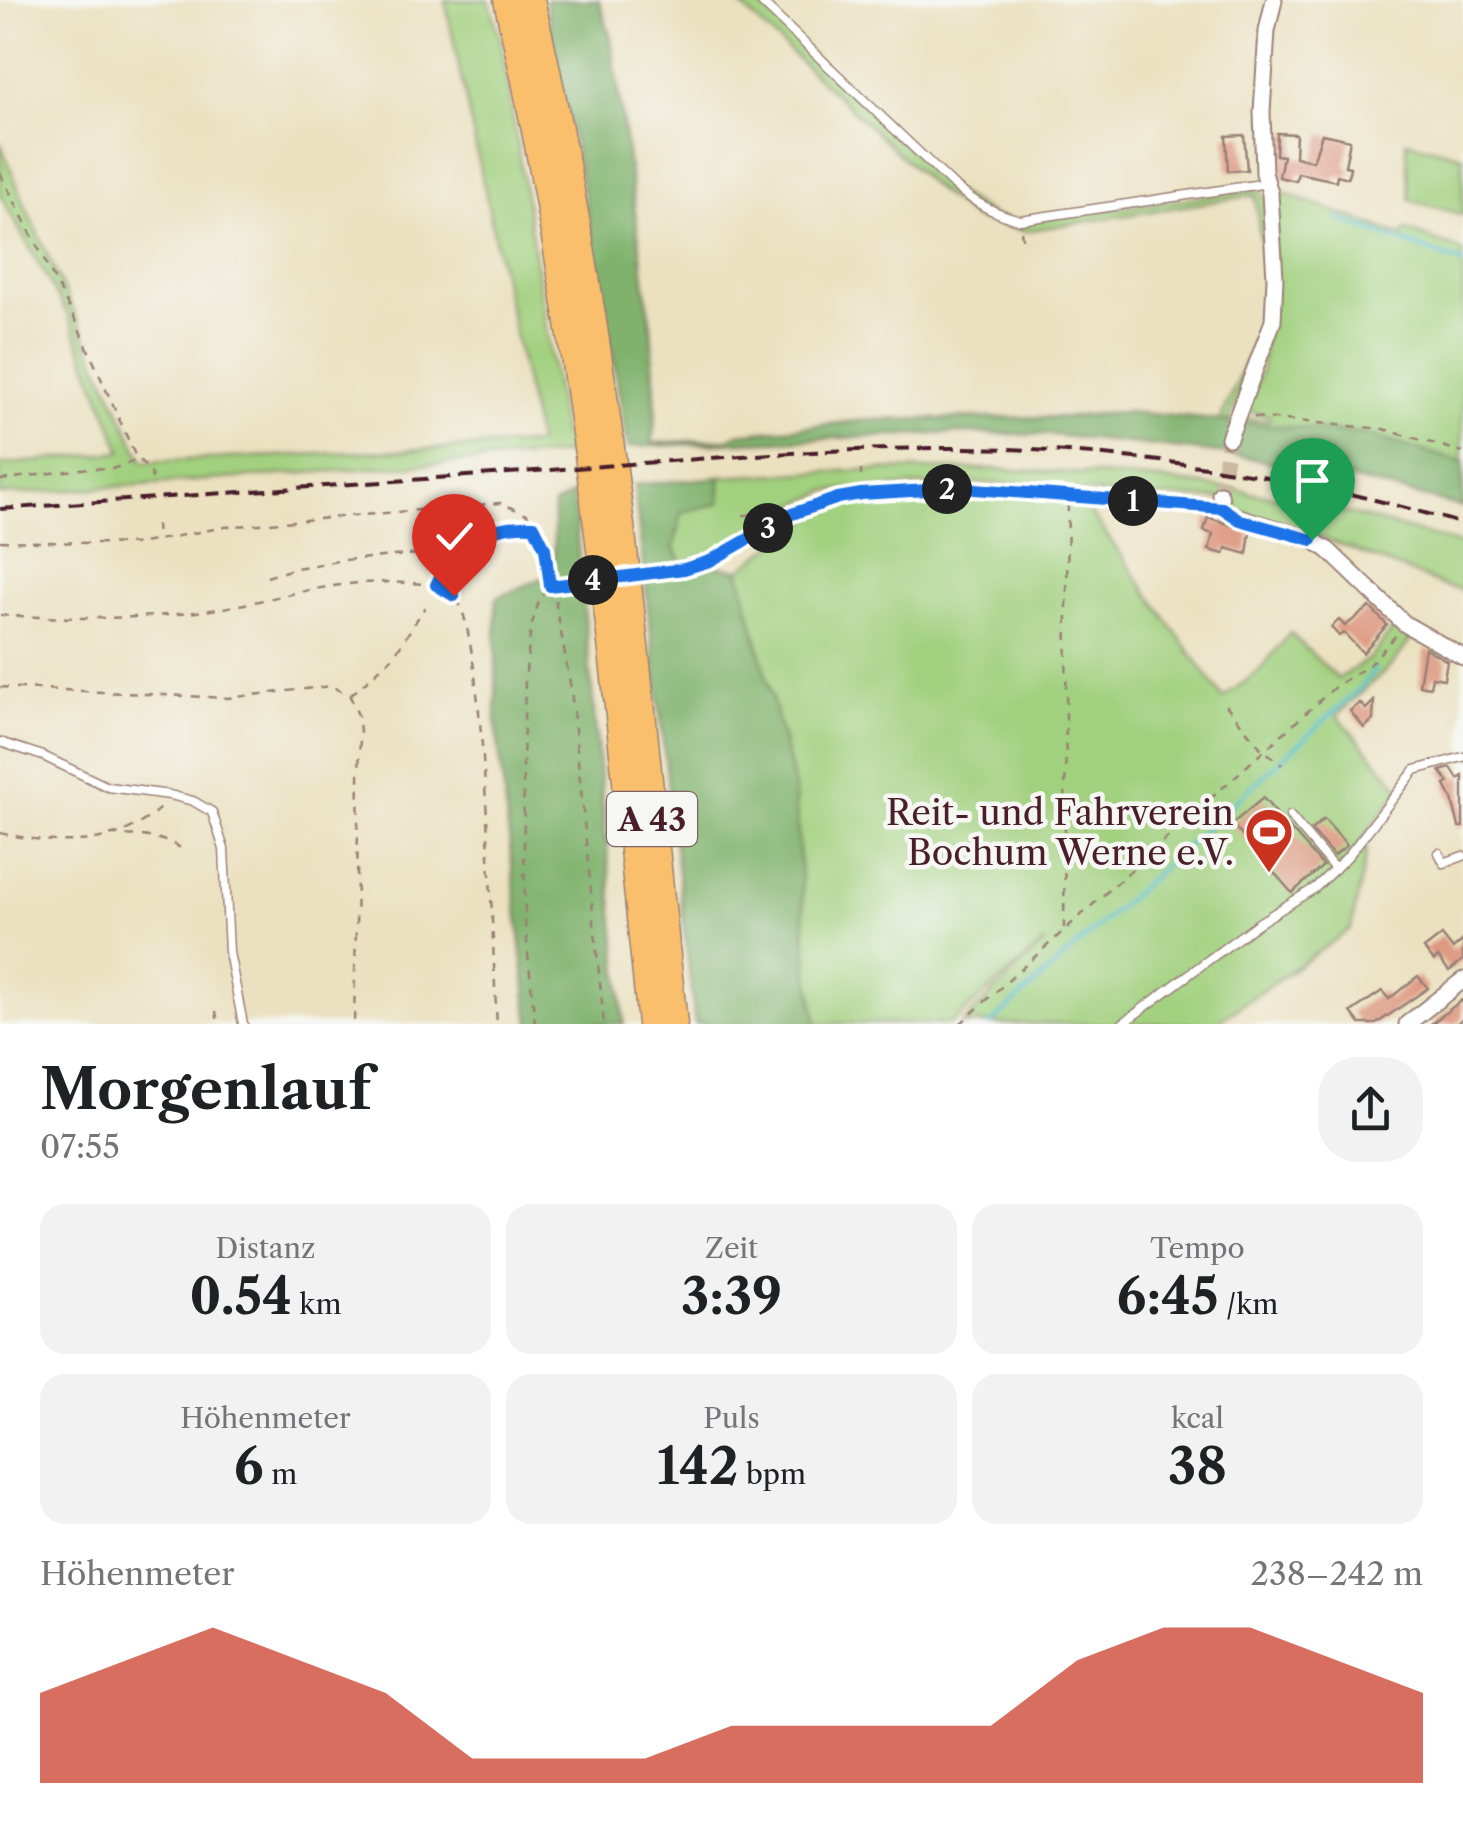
<!DOCTYPE html>
<html lang="de">
<head>
<meta charset="utf-8">
<style>
  :root { --surface:#fff; --page:#f2f2f2; --text:#202124; --muted:#757577; --accent:#c8321e }
  body { margin:0; font-family:"Libre Caslon Text",serif; background:var(--page); color:var(--text); height:100vh; display:flex; flex-direction:column; font-size:38px; white-space:nowrap }
  * { box-sizing:border-box; margin:0 }
  p { font-size:32px; color:var(--muted) }
  .icon { flex:none; width:55px; height:55px; fill:none; stroke:currentColor; stroke-width:2; stroke-linecap:round; stroke-linejoin:round }
  .map { position:relative; height:1024px; overflow:hidden }
  .panel { display:flex; flex-direction:column; background:var(--surface); flex:1 }
  .panel>* { flex:none }
  .pin { position:absolute; display:grid; place-items:center; width:85px; height:85px; color:#fff; margin:-102px -42px; border-radius:50% 50% 50% 0; rotate:-45deg; box-shadow:0 0 10px #0007 }
  .pin .icon { rotate:45deg }
  .km { position:absolute; width:50px; height:50px; margin:-25px; border-radius:50%; background:#222; color:#fff; font-size:28px; line-height:50px; text-align:center }
  .round { display:grid; place-items:center; flex:none; width:105px; height:105px; border-radius:40px; background:var(--page) }
  .summary { display:flex; align-items:center; justify-content:space-between; height:170px; padding:0 40px }
  h1 { font-size:55px; font-weight:700; line-height:75px }
  .metrics { display:grid; grid-template-columns:repeat(3,1fr); gap:15px; height:170px; padding:10px 40px }
  .metrics div { display:grid; align-content:center; border-radius:25px; background:var(--page); text-align:center }
  .metrics b { font-size:50px; font-weight:700 }
  .metrics small { font-size:28px; font-weight:400 }
  .metrics p { font-size:28px }
  .chart { height:280px; padding:20px 40px }
  .chart p { display:flex; justify-content:space-between }
  .chart svg { width:100%; height:180px; margin-top:10px; fill:var(--accent); opacity:.7 }
  .map>svg:first-child { display:block }
</style>
</head>
<body>
<div class="map">
<svg width="1463" height="1024" viewBox="0 0 1463 1024">
  <rect width="100%" height="100%" fill="#f6f6f2"/>
  <filter id="ink" filterUnits="userSpaceOnUse"><feTurbulence type="fractalNoise" baseFrequency=".01" numOctaves="2"/><feDisplacementMap in="SourceGraphic" scale="20" xChannelSelector="R" yChannelSelector="G"/><feConvolveMatrix kernelMatrix="1 2 1 2 8 2 1 2 1" color-interpolation-filters="sRGB"/></filter>
  <filter id="wash" filterUnits="userSpaceOnUse"><feTurbulence type="fractalNoise" baseFrequency=".0048" numOctaves="4" result="noise"/><feDisplacementMap in="SourceGraphic" scale="40" xChannelSelector="R" yChannelSelector="G"/><feGaussianBlur stdDeviation="2.25" result="paint"/><feColorMatrix in="noise" values="0 0 0 0 0 0 0 0 0 0 0 0 0 0 0 0 0 1.4 0 .05"/><feComposite in="paint" operator="in"/></filter>
  <g filter="url(#wash)">
    <rect width="100%" height="100%" fill="#ebe1c0"/>
    <path fill="#a1d07e" stroke="#767854" stroke-width="2.5" d="M445,0H489L501,41L563,436L572,454L0,495V465L122,452L69,317L0,195V142L27,210L143,462L538,444Z
      M735,0H755L954,191L995,217L1017,222L1257,189L1263,192L1271,271L1265,325L1229,422H1219C1233,388 1251,356 1260,320C1269,281 1259,235 1255,195L1025,231L975,219L937,190Z
      M1406,141L1463,156V215L1410,200Z
      M1284,193L1402,236L1407,230L1463,251V507L1341,476L1229,454L1244,418L1269,421V416L1245,411L1261,372L1277,198Z
      M995,469C1064,472 1133,476 1202,485C1290,496 1377,520 1463,545V590L1445,586L1320,537L1241,512L1227,499L1110,495L1023,484L970,483L827,491L782,511L738,541L682,564L674,547L681,511L719,503L720,477L863,470Z
      M966,491L1069,500L1073,505L1088,509L1223,698L1258,672L1290,633L1338,679L1370,658L1393,629L1412,638L1393,664L1337,715L1401,789L1359,843L1367,850L1351,929L1214,1024H962L1046,941L951,1024H817L808,970L794,784L739,570L819,512L852,502Z"/>
    <path fill="#80b26d" stroke="#65684c" stroke-width="2.5" d="M545,0H599L611,38L651,327L656,411L652,443L728,439L738,434L867,420L1066,417L1128,412L1363,434L1463,462V507L1341,476L1229,454L1054,435L958,433L628,447L595,253Z
      M720,477V503L682,512L674,547L686,573L709,564L739,570L794,784L808,970L817,1024H695L634,485Z
      M573,494L624,1024H530L496,723V598L554,573V505Z"/>
    <g fill="none" stroke-linecap="round" stroke-linejoin="round">
      <path stroke="#55bed2" stroke-width="4" d="M1339,219L1463,263
        M991,1024L1362,686L1375,669"/>
    </g>
    <g id="blocks">
      <path fill="#dd947d" d="M1277,133L1296,134L1295,157L1313,161L1322,134L1350,140L1345,166L1350,167L1348,178L1337,175L1336,181L1298,173L1296,181L1279,177L1283,156L1276,155Z
        M1244,135L1247,170L1228,171L1226,136Z
        M1208,517L1250,532L1247,554L1226,548L1224,554L1209,550L1213,534L1204,531Z
        M1370,607L1387,625L1363,653L1344,633L1339,636L1331,627L1339,620L1345,626Z
        M1425,648L1447,661L1444,679L1432,677L1430,687L1419,685Z
        M1374,701L1373,720L1364,728L1350,711L1360,703L1366,709Z
        M1451,768L1458,779L1463,776V827H1459L1452,799L1445,785L1449,782L1440,771Z
        M1263,798L1323,866L1292,893L1232,824Z
        M1324,819L1347,845L1334,856L1311,830Z
        M1442,935L1453,949L1463,940V960L1449,971L1438,957L1434,961L1424,949Z
        M1418,976L1428,988L1376,1024H1360L1351,1012L1382,991L1389,999Z
        M1463,999V1019L1456,1024H1431Z"/>
    </g>
  </g>
  <g filter="url(#ink)">
    <use href="#blocks" fill-opacity="0" stroke="#9a8076" stroke-width="2.5"/>
    <g fill="none" stroke-linecap="round" stroke-linejoin="round">
      <path stroke="#cbbaa2" stroke-width="15" stroke-dasharray="15 8" stroke-linecap="butt" d="M1220,494L1229,438"/>
      <g stroke="#9a8076" stroke-width="11">
        <path id="service" d="M759,0L952,184C974,202 992,213 1020,220L1268,183
          M0,742L43,756L108,787L170,795L193,801L212,812L224,849L229,952L243,1024
          M1290,816L1335,869
          M1439,853L1444,863L1463,856
          M1122,1024L1257,924L1315,888L1348,856L1415,770L1463,757"/>
      </g>
      <g stroke="#9a8076" stroke-width="19">
        <path id="minor" d="M1229,438L1273,321L1275,278L1270,193L1264,173L1262,112L1267,31L1274,0
          M1220,494L1222,508L1229,514L1312,540L1328,550L1405,624L1463,657
          M1407,1024L1463,980"/>
      </g>
      <g stroke="#9a8076" stroke-width="31">
        <path id="motorway" d="M508,0C587,336 616,681 652,1024
          M530,0C610,336 637,681 673,1024"/>
      </g>
      <path stroke="#9a8076" stroke-width="2.5" stroke-dasharray="8 8" stroke-linecap="butt" d="M0,173L76,322L135,455L151,473L152,479
        M1021,231L1023,244
        M1254,417L1383,429L1463,452
        M0,480L89,468L112,469L132,462L134,457
        M861,492V470
        M743,515L791,514
        M156,524L157,539
        M0,541L137,544L225,527L500,503L527,514L545,549L548,580L555,598L571,689L604,1024
        M657,573C732,563 771,514 840,497C865,491 891,493 916,491C1013,486 1110,497 1206,506
        M267,577L296,568L345,560L455,551L497,529L512,525L532,526
        M436,584L454,552
        M0,615C64,619 140,620 204,611C277,601 328,578 405,583C423,584 441,583 455,597C486,629 492,959 497,1024
        M0,687L227,698L331,686L350,696L358,715L360,731L354,1024
        M351,695L393,657L425,607
        M1226,705L1260,747L1282,765
        M0,833C56,845 120,850 164,804
        M110,835C137,835 160,835 184,850
        M1064,928L1068,496
        M216,1011L218,1024
        M535,1024L525,923L523,765L525,680L531,627L540,598L550,587L567,583
        M960,1024L1337,685L1368,666L1398,633"/>
      <use href="#service" stroke="#fff" stroke-width="8"/>
      <use href="#minor" stroke="#fff" stroke-width="15"/>
      <use href="#motorway" stroke="#f9bf6d" stroke-width="28"/>
      <path stroke="#4a1f2b" stroke-width="4" stroke-dasharray="15 8" stroke-linecap="butt" d="M0,509C183,496 367,483 550,470C685,460 821,448 957,448C1127,449 1300,475 1463,524"/>
      <path stroke="#9a8076" stroke-width="2.5" stroke-dasharray="8 8" stroke-linecap="butt" d="M567,583L657,573"/>
    </g>
  </g>
  <g fill="none" stroke-linecap="round" stroke-linejoin="round" filter="url(#ink)">
    <g stroke="#fff" stroke-width="20">
      <path id="route" d="M454,596L436,585C442,574 448,557 457,550C478,532 507,524 534,526L545,548L550,586L684,569L710,561L792,514L838,498L861,494L962,488L1222,508L1240,520L1312,540"/>
    </g>
    <use href="#route" stroke="#1a73e8" stroke-width="12"/>
  </g>
  <defs>
    <g id="stadium-pin" transform="scale(2.5)"><path d="M0 17L-7.5 6A9.5 9.5 0 1 1 7.5 6Z" fill="#c8321e" stroke="#f6f6f2"/><path d="M0-5a6.5 5 0 1 0 0 10a6.5 5 0 1 0 0-10ZM-3.5-1.8h7v3.6h-7Z" fill="#fff"/></g>
  </defs>
  <g fill-rule="evenodd">
    <use href="#stadium-pin" x="1269" y="832"/>
  </g>
  <g text-anchor="middle" dominant-baseline="central" stroke-width="9" stroke-linejoin="round" paint-order="stroke">
    <rect fill="#f6f6f2" stroke="#7e6067" stroke-width="2.5" x="607" y="792" width="90" height="54" rx="8"/>
    <g font-size="32" font-weight="bold" fill="#4a1f2b">
      <text x="652" y="819">A 43</text>
    </g>
    <g font-size="35" fill="#4a1f2b" stroke="#f6f6f2" text-anchor="end">
      <text x="1234" y="812">Reit- und Fahrverein<tspan x="1234" dy="40">Bochum Werne e.V.</tspan></text>
    </g>
  </g>
</svg>
<div class="pin" style="left:1312px;top:540px;background:#1e9e55"><svg class="icon" aria-label="arrive" viewBox="0 0 24 24"><path d="M6 21V4h12l-3 4 3 4H6"/></svg></div>
<div class="pin" style="left:454px;top:596px;background:#d93025"><svg class="icon" aria-label="check" viewBox="0 0 24 24"><path d="M5 12l5 5 9-10"/></svg></div>
<b class="km" style="left:1133px;top:501px">1</b>
<b class="km" style="left:947px;top:489px">2</b>
<b class="km" style="left:768px;top:528px">3</b>
<b class="km" style="left:593px;top:580px">4</b>
</div>
<section class="panel">
<div class="summary"><div><h1>Morgenlauf</h1><p>07:55</p></div><a class="round"><svg class="icon" aria-label="share" viewBox="0 0 24 24"><path d="M12 15V3M7 8l5-5 5 5M5 13v7h14v-7"/></svg></a></div>
<div class="metrics">
<div><p>Distanz</p><b>0.54<small> km</small></b></div>
<div><p>Zeit</p><b>3:39</b></div>
<div><p>Tempo</p><b>6:45<small> /km</small></b></div>
</div>
<div class="metrics">
<div><p>Höhenmeter</p><b>6<small> m</small></b></div>
<div><p>Puls</p><b>142<small> bpm</small></b></div>
<div><p>kcal</p><b>38</b></div>
</div>
<div class="chart"><p><span>Höhenmeter</span>238–242 m</p>
<svg viewBox="0 0 160 44" preserveAspectRatio="none"><path d="M0 44V22L10 14L20 6L30 14L40 22L50 38L60 38L70 38L80 30L90 30L100 30L110 30L120 14L130 6L140 6L150 14L160 22V44z"/></svg>
</div>
</section>
</body>
</html>
